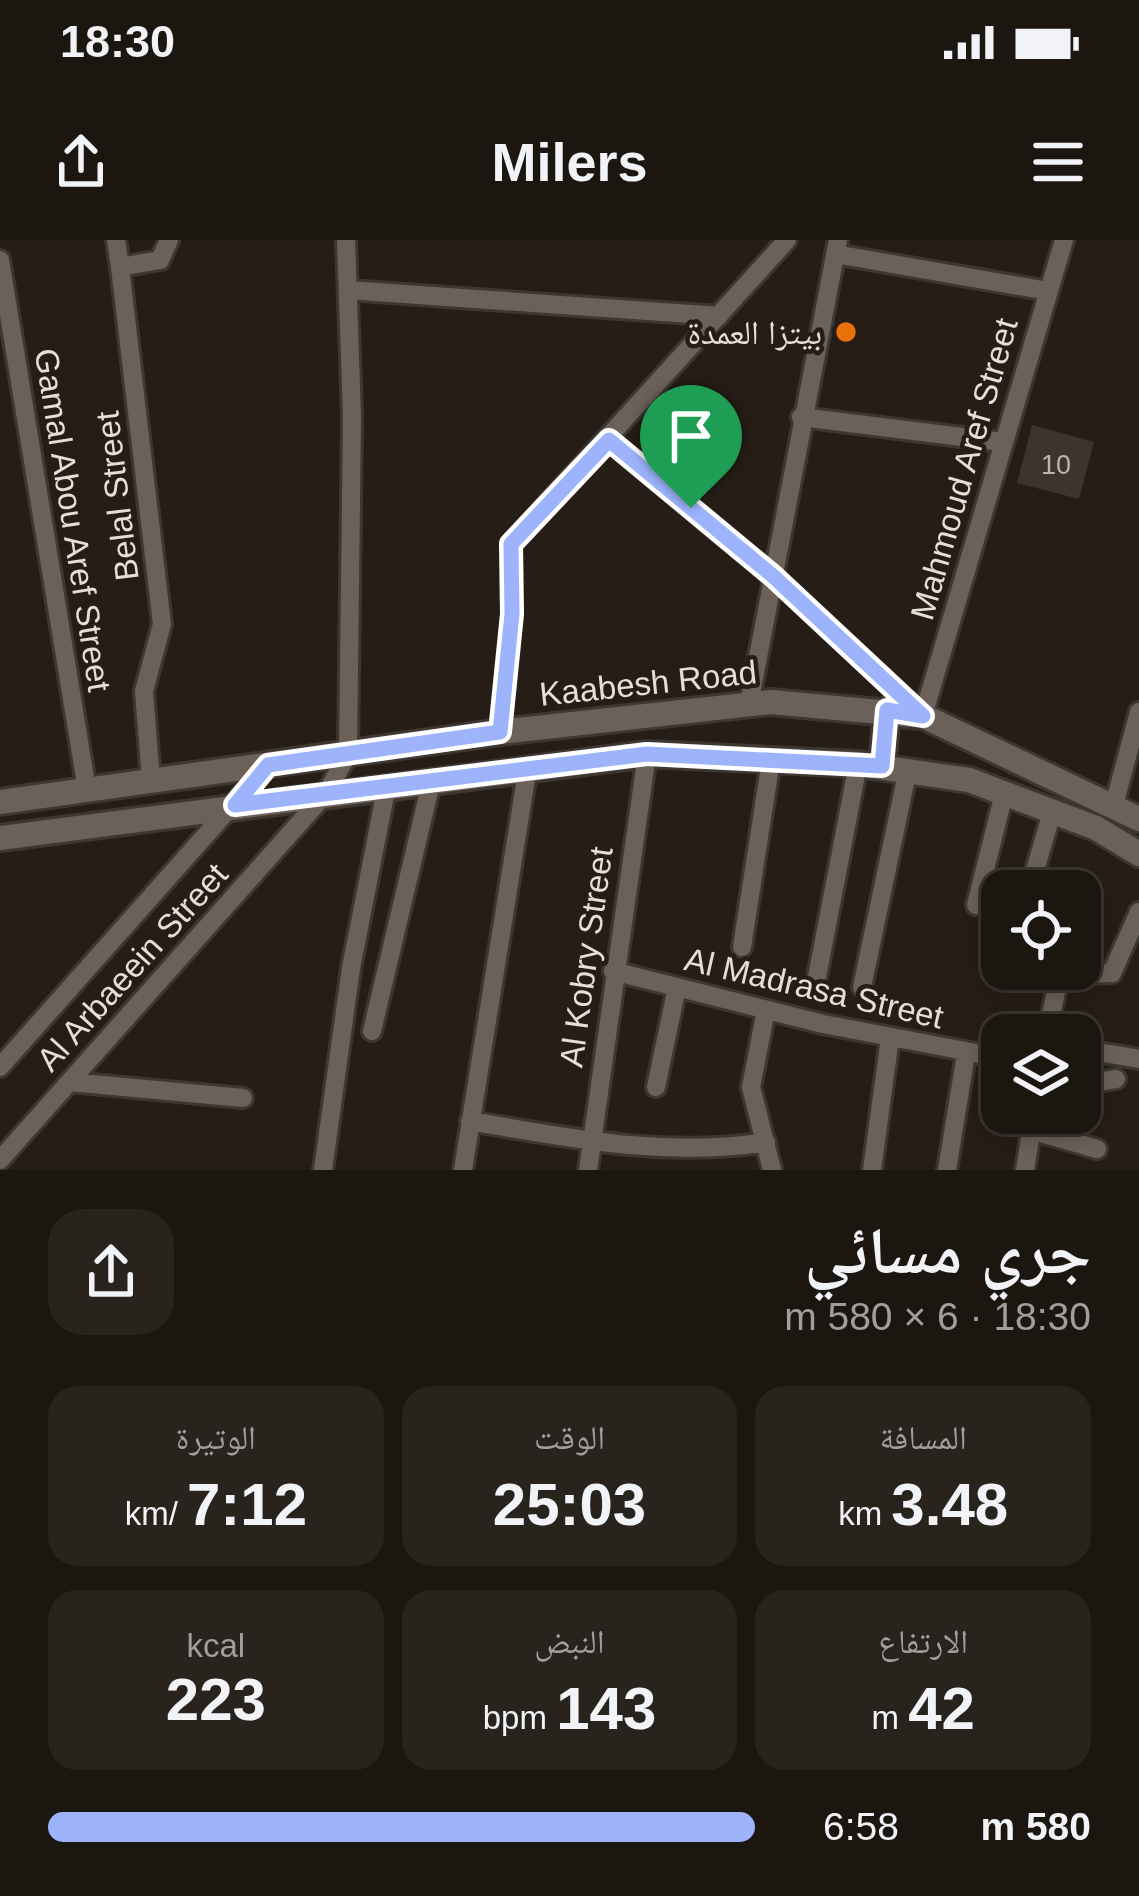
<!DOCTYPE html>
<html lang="ar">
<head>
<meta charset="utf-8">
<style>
  :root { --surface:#1c1610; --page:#29231e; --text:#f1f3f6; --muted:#a09f9f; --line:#3a3530; --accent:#9db4fd }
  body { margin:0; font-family:Helvetica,"Noto Naskh Arabic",sans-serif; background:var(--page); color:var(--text); direction:rtl; height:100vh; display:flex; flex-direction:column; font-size:45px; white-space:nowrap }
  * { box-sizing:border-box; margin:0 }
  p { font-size:39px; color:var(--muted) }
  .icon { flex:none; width:66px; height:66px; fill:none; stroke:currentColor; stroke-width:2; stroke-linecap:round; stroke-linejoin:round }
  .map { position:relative; height:930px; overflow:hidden; direction:ltr }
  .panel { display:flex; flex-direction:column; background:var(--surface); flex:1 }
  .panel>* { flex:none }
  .buttons { position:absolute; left:981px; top:630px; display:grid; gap:24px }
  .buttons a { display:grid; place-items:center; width:120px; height:120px; border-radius:24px; background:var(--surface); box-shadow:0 6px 18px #0003,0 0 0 3px var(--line); font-size:60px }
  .pin { position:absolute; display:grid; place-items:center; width:102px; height:102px; color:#fff; margin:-123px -51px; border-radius:50% 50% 50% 0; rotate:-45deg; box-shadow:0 0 12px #0007 }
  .pin .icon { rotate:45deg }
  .round { display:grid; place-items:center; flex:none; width:126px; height:126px; border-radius:36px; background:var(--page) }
  .overview { display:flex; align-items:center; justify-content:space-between; height:204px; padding:0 48px }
  h1 { font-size:66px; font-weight:600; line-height:90px }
  .metrics { display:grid; grid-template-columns:repeat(3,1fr); gap:18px; height:204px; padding:12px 48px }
  .metrics div { display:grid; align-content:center; border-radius:30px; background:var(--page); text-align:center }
  .metrics b { font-size:60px; font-weight:600 }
  .metrics small { font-size:33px; font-weight:400 }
  .metrics p { font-size:33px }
  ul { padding:0 48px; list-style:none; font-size:39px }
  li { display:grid; grid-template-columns:192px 144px 1fr; align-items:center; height:90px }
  li i { height:30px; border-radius:15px; background:var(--accent) }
  .status { display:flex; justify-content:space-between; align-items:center; height:84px; padding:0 60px; background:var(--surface); direction:ltr }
  .status svg { height:33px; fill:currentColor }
  header { display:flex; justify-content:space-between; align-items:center; height:156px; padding:0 48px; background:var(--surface); font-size:54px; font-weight:600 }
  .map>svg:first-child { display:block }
</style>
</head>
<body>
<div class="status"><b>18:30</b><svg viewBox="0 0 49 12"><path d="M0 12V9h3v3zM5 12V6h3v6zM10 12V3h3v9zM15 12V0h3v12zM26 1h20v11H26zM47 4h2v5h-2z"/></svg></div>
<header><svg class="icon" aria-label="menu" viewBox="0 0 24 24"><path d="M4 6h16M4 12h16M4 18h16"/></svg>Milers<svg class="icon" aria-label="share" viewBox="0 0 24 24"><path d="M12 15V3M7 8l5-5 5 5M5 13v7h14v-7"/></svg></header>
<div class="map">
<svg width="1139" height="930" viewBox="0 0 1139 930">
  <rect width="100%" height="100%" fill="#261d16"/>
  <path fill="#3d342d" d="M1032,185L1094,202L1079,259L1017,243Z"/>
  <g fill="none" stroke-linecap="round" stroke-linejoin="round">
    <g stroke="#3d3732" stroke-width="24">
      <path id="minor" d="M116,0L120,27
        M835,14L1048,51
        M0,20L87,550
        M348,50L719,76
        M801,177L1002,202
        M609,200L773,336L923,476L1064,0
        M749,464L838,0
        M500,492L512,375L511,304L787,0
        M151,540L144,451L162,384L120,27L160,20L169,0
        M1114,565L1139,472
        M1029,651L1052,572
        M976,665L1004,554
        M742,707L771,520
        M1007,729L1014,737L1112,733L1139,672
        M613,731L823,784L1002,818
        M817,737L858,524
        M862,747L908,529
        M766,770L751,847L772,930
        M372,791L432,539
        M1047,795L1059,737
        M1080,809L1139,819
        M0,827L268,525
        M70,842L243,858
        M1080,845L1116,839
        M656,847L677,747
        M470,881C571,898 664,918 766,902
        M1031,890L1097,909
        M0,920L327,552L348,514L352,176L346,0
        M323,930L351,728L387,545
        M463,930L528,526
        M588,930L647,514
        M872,930L890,798
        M947,930L966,814
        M1025,930L1034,873"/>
    </g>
    <g stroke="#3d3732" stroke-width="30">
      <path id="tertiary" d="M882,527L887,470
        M0,562L500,492L771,462L923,476L1139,579
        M0,598L647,514L858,524L969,540L1096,588L1139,614"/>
    </g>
    <use href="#minor" stroke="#6b6159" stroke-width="18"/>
    <use href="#tertiary" stroke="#6b6159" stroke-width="24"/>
  </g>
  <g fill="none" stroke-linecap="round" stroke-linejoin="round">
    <g stroke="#fff" stroke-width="24">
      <path id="route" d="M609,200L773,336L923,476L887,470L882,526L647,514L235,565L268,525L500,492L512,374L511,304Z"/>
    </g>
    <use href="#route" stroke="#9db4fd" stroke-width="15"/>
  </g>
  <circle fill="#e8710a" stroke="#261d16" stroke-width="4.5" cx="846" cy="92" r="12"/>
  <g text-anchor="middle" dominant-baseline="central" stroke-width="9" stroke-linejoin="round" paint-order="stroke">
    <g font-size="27" fill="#bbb4af">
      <text x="1056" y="225">10</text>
    </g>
    <g font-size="33" fill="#e5dfda" stroke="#261d16" text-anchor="end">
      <text x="822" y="92">بيتزا العمدة</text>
    </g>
    <g font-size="33" fill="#e5dfda" stroke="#261d16">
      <text transform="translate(964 229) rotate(-74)">Mahmoud Aref Street</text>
      <text transform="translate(117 256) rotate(-97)">Belal Street</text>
      <text transform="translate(73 280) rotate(81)">Gamal Abou Aref Street</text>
      <text transform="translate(648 443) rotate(-6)">Kaabesh Road</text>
      <text transform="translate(586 717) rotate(-82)">Al Kobry Street</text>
      <text transform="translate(132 727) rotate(-48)">Al Arbaeein Street</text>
      <text transform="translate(814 748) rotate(13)">Al Madrasa Street</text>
    </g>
  </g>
</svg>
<div class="buttons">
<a><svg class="icon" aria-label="locate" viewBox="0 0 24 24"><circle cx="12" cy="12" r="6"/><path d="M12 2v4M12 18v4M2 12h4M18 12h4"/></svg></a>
<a><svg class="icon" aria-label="layers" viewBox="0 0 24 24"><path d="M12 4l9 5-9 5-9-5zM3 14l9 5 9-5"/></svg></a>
</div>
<div class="pin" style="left:691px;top:268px;background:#1e9e55"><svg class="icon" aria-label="arrive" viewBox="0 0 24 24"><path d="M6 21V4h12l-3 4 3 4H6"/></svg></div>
</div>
<section class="panel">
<div class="overview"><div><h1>جري مسائي</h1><p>18:30 · 6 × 580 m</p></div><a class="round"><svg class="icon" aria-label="share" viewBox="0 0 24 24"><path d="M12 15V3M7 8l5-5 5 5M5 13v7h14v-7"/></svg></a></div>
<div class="metrics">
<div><p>المسافة</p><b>3.48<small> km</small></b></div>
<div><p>الوقت</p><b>25:03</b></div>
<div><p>الوتيرة</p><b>7:12<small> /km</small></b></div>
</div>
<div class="metrics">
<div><p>الارتفاع</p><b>42<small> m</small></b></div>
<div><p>النبض</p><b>143<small> bpm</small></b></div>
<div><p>kcal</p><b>223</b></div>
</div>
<ul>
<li><b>580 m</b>6:58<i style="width:100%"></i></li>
</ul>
</section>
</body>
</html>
